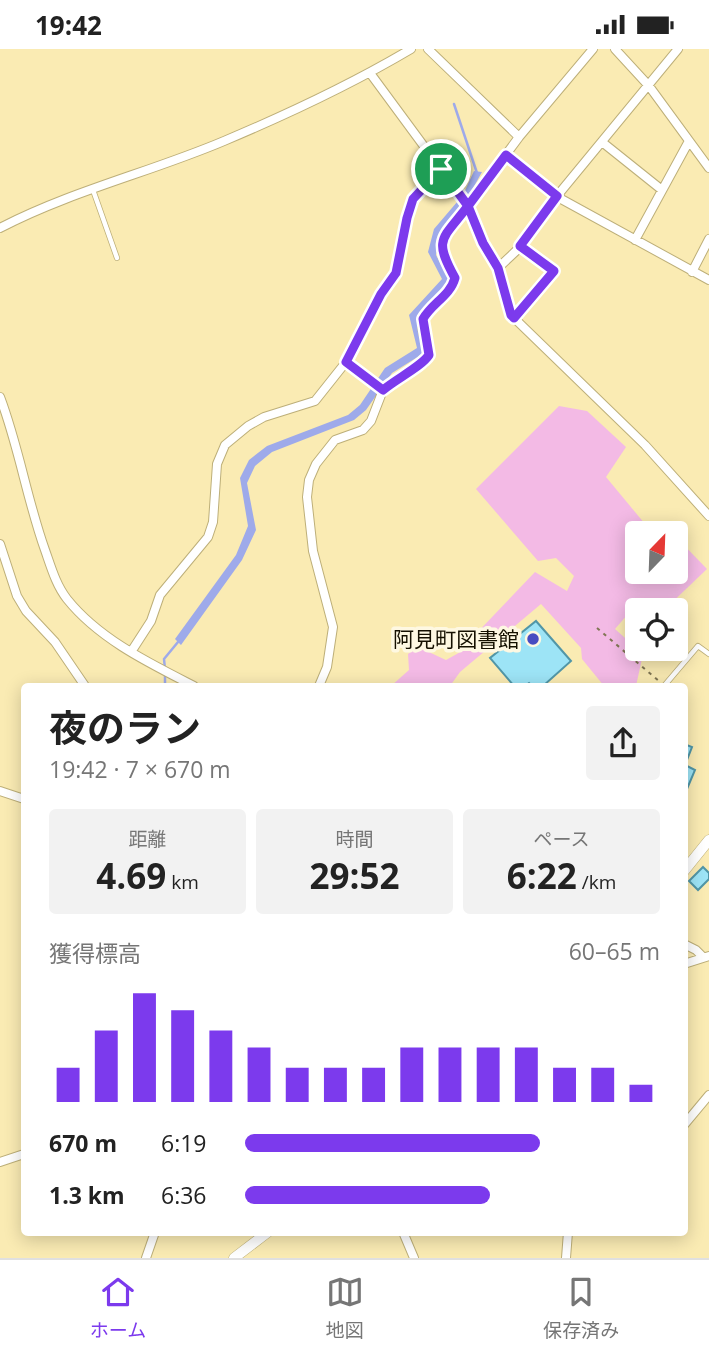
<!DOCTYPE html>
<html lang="ja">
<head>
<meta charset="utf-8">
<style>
  :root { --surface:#fff; --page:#f2f2f2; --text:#222; --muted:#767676; --line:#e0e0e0; --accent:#7c3aed }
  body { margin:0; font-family:"Open Sans","Noto Sans JP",sans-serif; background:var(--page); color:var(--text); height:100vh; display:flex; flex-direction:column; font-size:26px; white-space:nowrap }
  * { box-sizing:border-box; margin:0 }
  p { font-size:23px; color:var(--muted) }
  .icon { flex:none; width:38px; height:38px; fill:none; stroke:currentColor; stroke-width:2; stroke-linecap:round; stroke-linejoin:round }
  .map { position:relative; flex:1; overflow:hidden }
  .side { position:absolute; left:21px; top:634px; width:667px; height:553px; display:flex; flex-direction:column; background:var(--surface); border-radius:7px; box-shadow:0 4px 18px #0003 }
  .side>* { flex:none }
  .needle { width:46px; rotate:23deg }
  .controls { position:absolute; left:625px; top:472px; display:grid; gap:14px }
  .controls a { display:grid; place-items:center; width:63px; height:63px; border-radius:7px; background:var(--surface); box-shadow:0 4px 18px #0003; font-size:35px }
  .pin { position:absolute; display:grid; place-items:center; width:60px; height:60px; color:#fff; margin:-30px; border:4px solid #fff; border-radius:50%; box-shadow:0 2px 7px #0007 }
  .round { display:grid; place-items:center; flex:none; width:74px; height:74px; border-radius:7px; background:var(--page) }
  .overview { display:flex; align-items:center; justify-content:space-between; height:119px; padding:0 28px }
  h1 { font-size:38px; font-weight:700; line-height:52px }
  .stats { display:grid; grid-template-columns:repeat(3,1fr); gap:10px; height:119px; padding:7px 28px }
  .stats div { display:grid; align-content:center; border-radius:7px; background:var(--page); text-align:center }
  .stats b { font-size:35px; font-weight:700 }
  .stats small { font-size:19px; font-weight:400 }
  .stats p { font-size:19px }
  .chart { height:196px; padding:14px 28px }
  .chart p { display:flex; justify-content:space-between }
  .chart svg { width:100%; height:126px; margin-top:7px; stroke:var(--accent); stroke-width:6 }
  ul { padding:0 28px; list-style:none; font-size:23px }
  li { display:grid; grid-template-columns:112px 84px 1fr; align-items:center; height:52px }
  li i { height:18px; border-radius:9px; background:var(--accent) }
  .status { display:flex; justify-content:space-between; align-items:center; height:49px; padding:0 35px; background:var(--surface); direction:ltr }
  .status svg { height:19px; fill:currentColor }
  .tab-bar { display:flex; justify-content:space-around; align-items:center; height:98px; border-top:2px solid var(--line); background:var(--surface); font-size:19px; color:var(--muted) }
  .tab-bar a { display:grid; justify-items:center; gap:4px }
  .tab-bar .selected { color:var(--accent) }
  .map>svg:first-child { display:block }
</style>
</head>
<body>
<div class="status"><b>19:42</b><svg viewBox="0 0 49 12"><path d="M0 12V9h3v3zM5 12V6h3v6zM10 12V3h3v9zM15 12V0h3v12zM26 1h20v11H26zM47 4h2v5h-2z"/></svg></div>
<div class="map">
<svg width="709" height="1209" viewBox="0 0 709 1209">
  <rect width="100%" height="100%" fill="#faebb3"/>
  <path fill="#f3bae5" d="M559,357L587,362L626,398L606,428L645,475L668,485H637V523H676V488L707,520L663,562H651L640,551L615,580L643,605L636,637H604L582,610L581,599L541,555L460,623L450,637H391L409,621L408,605L418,598L446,611L464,601L472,589L535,523L567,542L574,527L556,509L538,512L476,440Z"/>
  <path fill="#9eaaea" d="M474,122L482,123L467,150L440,186L436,206L450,233L417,270L424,304L392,324L366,361L354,371L272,403L255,417L247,434L256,481L242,511L181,596L175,590L236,506L248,477L240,429L249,411L267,397L348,366L360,356L385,319L417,299L409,266L442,230L428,203L434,180L463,146Z"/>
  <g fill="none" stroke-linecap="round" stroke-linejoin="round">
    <path stroke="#9eaaea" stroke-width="2.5" d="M454,55L477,124
      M165,620L164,610L178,593
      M165,626V637"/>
  </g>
  <path fill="#9de4f6" stroke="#5196a7" stroke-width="2" d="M536,572L571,612L543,637H532L529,634L525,637H514L490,609Z
    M684,695L692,698L685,716L695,721L684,747Z
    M703,818L709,824V830L698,841L689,832Z"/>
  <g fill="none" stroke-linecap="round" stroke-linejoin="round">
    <g stroke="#bdaf79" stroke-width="6">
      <path id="service" d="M93,141L117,209
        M664,637L698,597L709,605"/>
    </g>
    <g stroke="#bdaf79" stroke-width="10">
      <path id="minor" d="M428,0L519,88
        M615,0L649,37L709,119
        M370,24L468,157L483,194L498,219L511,266L645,396L709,467
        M602,93L662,141
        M506,106L552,145L709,231
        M0,179C71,142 151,123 224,92C288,65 352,35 411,0
        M635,191L689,92
        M498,219L516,202L557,147L678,0
        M692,223L709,190
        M514,269L554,222L520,196
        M0,348C19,398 27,451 45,501C51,518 56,536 67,550C99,590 149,614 194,637
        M0,495L17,547L26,562L55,593L85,637
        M131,603L151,572L160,546L208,488L213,473L217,415L225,396L248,377L264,368L315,352L346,313L383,341
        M319,637L327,618L333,578L313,502L307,448L309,431L316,415L335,391L363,381L371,372L383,341L405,324L424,314L429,305C427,296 421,283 422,273C423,257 450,248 455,229L442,204L441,193L519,88L593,0
        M0,742L24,750
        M684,895L696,901L703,908
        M684,915L709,907
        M684,1076L709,1046
        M0,1113L24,1105
        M403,1183L414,1209
        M146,1209L155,1183
        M566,1209L568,1183"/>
    </g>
    <g stroke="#bdaf79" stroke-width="11">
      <path id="tertiary" d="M684,822L709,791
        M234,1209L268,1183"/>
    </g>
    <path stroke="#807653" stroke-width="2" stroke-dasharray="3.5 5" stroke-linecap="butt" d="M349,306L381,245L396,224L413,150L434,129
      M597,579L660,633"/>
    <use href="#service" stroke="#fff" stroke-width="4.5"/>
    <use href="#minor" stroke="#fff" stroke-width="8"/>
    <use href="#tertiary" stroke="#fff" stroke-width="10"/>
  </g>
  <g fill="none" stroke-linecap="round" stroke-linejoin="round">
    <g stroke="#fff" stroke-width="14">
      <path id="route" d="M441,120L413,150L407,169L396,224L381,245L346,313L383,341C396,330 422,317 429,306L423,270C432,254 450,247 455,229C433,189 442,191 468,157L483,194L498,219L511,266L514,269L554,222L520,197L557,147L506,106L468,157L441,120"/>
    </g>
    <use href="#route" stroke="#7c3aed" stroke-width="9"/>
  </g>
  <circle fill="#474cc1" stroke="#fef8e2" stroke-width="2.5" cx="533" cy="590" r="7"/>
  <g text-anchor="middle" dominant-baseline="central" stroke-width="7" stroke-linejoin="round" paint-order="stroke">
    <g font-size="21" fill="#151000" stroke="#fef8e2" text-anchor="end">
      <text x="519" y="590">阿見町図書館</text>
    </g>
  </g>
</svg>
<div class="controls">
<a><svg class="needle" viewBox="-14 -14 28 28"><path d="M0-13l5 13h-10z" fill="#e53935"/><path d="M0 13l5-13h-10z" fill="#767676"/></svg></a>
<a><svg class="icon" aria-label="locate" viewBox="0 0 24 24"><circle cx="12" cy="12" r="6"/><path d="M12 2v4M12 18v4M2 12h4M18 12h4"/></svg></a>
</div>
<div class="pin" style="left:441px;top:120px;background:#1e9e55"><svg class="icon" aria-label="arrive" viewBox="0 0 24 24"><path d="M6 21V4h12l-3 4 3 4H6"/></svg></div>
<section class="side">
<div class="overview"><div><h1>夜のラン</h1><p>19:42 · 7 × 670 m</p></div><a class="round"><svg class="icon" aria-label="share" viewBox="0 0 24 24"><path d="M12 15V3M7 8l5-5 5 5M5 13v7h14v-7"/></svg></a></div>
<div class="stats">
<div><p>距離</p><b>4.69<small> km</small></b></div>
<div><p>時間</p><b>29:52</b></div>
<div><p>ペース</p><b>6:22<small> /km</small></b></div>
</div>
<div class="chart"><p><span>獲得標高</span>60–65 m</p>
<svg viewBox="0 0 160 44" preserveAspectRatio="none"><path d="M5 44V32M15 44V19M25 44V6M35 44V12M45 44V19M55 44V25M65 44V32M75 44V32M85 44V32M95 44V25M105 44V25M115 44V25M125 44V25M135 44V32M145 44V32M155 44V38"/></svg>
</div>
<ul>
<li><b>670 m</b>6:19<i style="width:71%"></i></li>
<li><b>1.3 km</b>6:36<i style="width:59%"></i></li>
</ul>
</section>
</div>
<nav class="tab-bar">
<a class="selected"><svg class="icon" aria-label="home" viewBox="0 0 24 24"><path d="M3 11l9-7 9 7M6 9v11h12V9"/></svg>ホーム</a>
<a><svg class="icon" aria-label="map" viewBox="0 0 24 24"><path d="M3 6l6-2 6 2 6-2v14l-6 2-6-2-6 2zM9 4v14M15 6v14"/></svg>地図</a>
<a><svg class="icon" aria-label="saved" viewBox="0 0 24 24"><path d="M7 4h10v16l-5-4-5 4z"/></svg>保存済み</a>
</nav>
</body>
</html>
